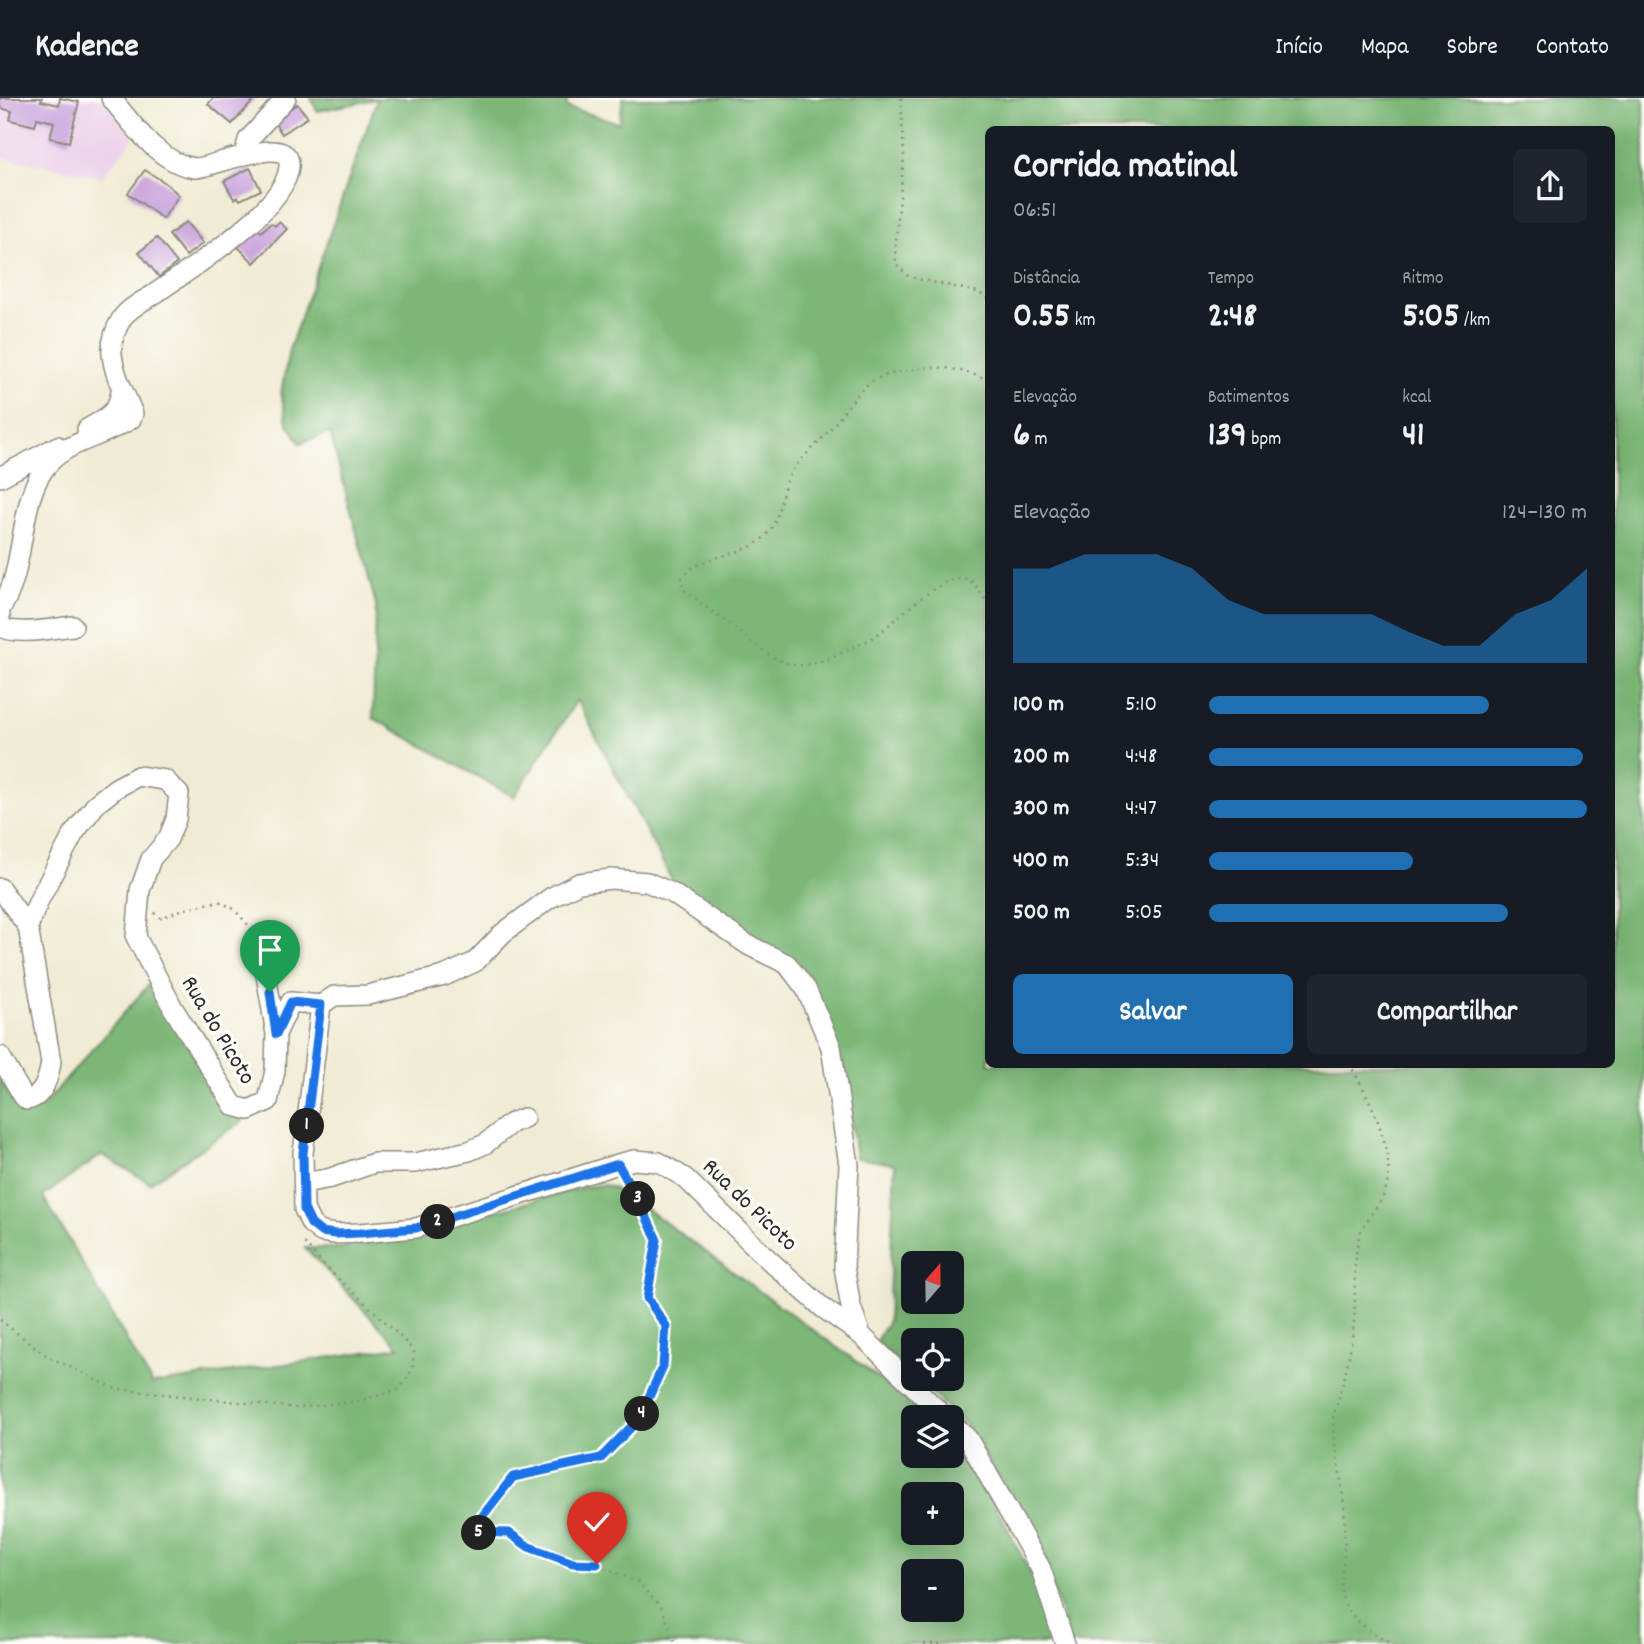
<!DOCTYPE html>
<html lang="pt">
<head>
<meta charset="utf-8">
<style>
  :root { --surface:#171b24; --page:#20242c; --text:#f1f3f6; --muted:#9ea1a6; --line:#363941; --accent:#1f6fb2 }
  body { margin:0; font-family:Dekko,sans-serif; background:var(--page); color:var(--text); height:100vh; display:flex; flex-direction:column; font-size:26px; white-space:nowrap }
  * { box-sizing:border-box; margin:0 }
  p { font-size:23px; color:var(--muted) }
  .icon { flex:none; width:38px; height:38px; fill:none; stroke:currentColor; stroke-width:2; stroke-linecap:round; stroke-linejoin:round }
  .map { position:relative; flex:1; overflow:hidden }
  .details { position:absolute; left:985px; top:28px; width:630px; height:942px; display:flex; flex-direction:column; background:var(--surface); border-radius:10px; box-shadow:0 7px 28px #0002 }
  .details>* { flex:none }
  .needle { width:46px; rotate:20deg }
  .controls { position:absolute; left:901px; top:1153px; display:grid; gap:14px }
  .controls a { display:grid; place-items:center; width:63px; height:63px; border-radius:10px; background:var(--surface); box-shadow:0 7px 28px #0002; font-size:35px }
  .pin { position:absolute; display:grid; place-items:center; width:60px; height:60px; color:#fff; margin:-72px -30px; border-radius:50% 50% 50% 0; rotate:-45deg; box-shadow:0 0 7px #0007 }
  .pin .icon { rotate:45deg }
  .km { position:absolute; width:35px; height:35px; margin:-18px; border-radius:50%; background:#222; color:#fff; font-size:19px; line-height:35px; text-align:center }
  .round { display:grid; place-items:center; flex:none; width:74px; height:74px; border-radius:10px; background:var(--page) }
  .headline { display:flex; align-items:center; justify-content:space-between; height:119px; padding:0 28px }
  h1 { font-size:38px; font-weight:700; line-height:52px }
  .stats { display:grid; grid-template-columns:repeat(3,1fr); gap:10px; height:119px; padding:7px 28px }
  .stats div { display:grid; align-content:center }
  .stats b { font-size:35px; font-weight:700 }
  .stats small { font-size:19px; font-weight:400 }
  .stats p { font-size:19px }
  .chart { height:196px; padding:14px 28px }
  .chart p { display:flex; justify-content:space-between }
  .chart svg { width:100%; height:126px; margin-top:7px; fill:var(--accent); opacity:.7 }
  .primary-button { display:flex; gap:14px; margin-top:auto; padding:14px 28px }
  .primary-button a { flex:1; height:80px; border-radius:10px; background:var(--accent); color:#fff; font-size:28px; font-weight:700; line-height:80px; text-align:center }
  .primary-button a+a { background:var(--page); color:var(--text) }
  ul { padding:0 28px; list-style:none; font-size:23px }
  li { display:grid; grid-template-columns:112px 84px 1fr; align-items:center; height:52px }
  li i { height:18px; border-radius:9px; background:var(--accent) }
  header { display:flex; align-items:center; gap:42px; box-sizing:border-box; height:98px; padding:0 35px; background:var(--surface); border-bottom:2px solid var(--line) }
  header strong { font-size:33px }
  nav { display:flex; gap:38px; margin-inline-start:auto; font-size:24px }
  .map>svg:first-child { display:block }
</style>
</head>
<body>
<header>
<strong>Kadence</strong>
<nav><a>Início</a><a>Mapa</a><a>Sobre</a><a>Contato</a></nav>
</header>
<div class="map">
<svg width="1644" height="1546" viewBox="0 0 1644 1546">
  <rect width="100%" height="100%" fill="#fdfcf7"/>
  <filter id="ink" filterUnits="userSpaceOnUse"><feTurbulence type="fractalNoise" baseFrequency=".0143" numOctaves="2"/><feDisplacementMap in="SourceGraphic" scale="14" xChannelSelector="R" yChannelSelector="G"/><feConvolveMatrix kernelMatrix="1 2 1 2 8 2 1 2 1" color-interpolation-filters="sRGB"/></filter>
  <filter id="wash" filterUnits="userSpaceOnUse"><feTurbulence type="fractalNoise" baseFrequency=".00686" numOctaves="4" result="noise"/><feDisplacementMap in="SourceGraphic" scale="28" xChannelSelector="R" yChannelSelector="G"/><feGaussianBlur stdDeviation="1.57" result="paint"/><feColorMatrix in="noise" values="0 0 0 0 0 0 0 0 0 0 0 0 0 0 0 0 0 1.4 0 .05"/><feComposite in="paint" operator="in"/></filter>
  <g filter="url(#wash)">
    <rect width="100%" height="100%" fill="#f0ebd4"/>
    <path fill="#ecd1ea" d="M0,0H101L134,40L102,79L0,59Z"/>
    <path fill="#7bb777" stroke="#537151" stroke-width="2" fill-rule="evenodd" d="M311,0H567V9L619,25L623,0H1644V1546H1069L1058,1505L1017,1407L964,1325L916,1281H952V1242H914L913,1278L876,1243L888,1223L895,1066L856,1060L843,965L774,851L674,786L577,602L514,699L373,620L376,507L330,335L300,345L287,324L281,296L289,252L377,1L317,13ZM989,32H1612V966H989ZM914,1166H952V1204H914Z
      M152,883L243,1023L150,1085L102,1057L43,1098L152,1286L399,1249L305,1150H340L377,1145L584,1089L604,1087L623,1094L861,1267L928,1319L914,1320V1358H952V1345L974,1371L1007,1429L1042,1499L1052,1546H0V979C11,1000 17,1025 44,1007ZM914,1396H952V1435H914ZM914,1474H952V1512H914Z"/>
    <g id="blocks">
      <path fill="#cda8de" d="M0,0H42L41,3L59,7L60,0L79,4L69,44L50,40L54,24L37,20L35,28L10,22L12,13L0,10Z
        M213,0H256L232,26L208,6Z
        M297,6L308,19L282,36L273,22Z
        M250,70L261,92L240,102L238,99L234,101L224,83Z
        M145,72L164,84L179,97L163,121L128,95Z
        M186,124L203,145L186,158L169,137Z
        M279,124L287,131L254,165L238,149L256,130L261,134L271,125L275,128Z
        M157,140L177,165L159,179L139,154Z"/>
    </g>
  </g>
  <g filter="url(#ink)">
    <use href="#blocks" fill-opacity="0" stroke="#8e8b80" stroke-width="2"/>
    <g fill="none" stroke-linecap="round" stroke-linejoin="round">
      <g stroke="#8e8b80" stroke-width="22">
        <path id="minor" d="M244,57L248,42L286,0
          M87,331C105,320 118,316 121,293
          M0,379L58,348
          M0,511C28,473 16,398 50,364C71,342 106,338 131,321L133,316C125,295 114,278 112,256C111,244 116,230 122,220C130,209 145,202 156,195C190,171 285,112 289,69C293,32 210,71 195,70C159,66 132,25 111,0
          M0,515V528C15,539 55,530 73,528
          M0,790L28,829
          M260,841L276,936
          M321,907L303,1055L304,1111L311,1126L321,1134L335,1136L360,1135L416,1130L618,1066L634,1062L659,1064L685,1080L770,1163L823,1210L861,1237L946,1320
          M321,907L334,898L368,897L444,878L475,864L503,835L550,800L579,785L611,781L647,784L672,795L748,847L787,866L806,891L831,949L849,1067L844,1169L851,1209L861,1237
          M0,958L23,998L27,1002C44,999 49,978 51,964L28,829L39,802L74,735L97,705L116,690L138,678L165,682L179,696L176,721L168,741L151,761L140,792L136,839L173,910L234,1008L249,1012L268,1003L275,973L276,936L291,904L321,907
          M304,1085L331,1080L374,1065H415L469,1053L485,1046L511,1025L524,1020
          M952,1325L968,1341L1041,1471L1065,1546"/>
      </g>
      <path stroke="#8e8b80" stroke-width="2.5" stroke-dasharray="2 5" stroke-linecap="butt" d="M901,0L904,58L895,151L896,166L909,179L978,194L989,201
        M989,282C954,269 932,265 896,275C886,277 874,280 867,287C853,299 839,322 826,336C814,350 796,364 788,380C778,401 781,427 761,442C737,461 700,455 681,481L684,492C701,506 719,518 736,531C754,545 771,563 795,567C814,570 863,547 879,535C897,522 946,471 968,482C978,486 981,498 989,506
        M154,815L161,820L181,812L219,803L234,811L249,828
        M1349,966C1368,995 1397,1055 1386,1091C1382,1106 1368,1117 1362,1131C1358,1139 1357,1149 1356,1157C1353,1179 1356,1200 1354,1221C1352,1253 1342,1290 1333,1320C1333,1344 1339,1366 1342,1390C1345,1411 1345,1433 1344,1455C1344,1472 1337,1493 1346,1508C1356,1526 1375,1536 1391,1546
        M627,1081L657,1142L647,1200L666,1228L663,1268L639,1321L601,1360L513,1379L470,1434L509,1435L529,1449L573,1465L597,1466L639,1485L662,1510L675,1546
        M0,1222L47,1258L116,1291L296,1310L359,1303L400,1291L412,1272L414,1254C380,1213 335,1184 302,1142
        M924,1546H943"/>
      <use href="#minor" stroke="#fff" stroke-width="19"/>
    </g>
  </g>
  <g fill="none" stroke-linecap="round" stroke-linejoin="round" filter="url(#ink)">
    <g stroke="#fff" stroke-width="14">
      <path id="route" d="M270,894L276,936L291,904L321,907L303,1055L304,1111L311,1126L321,1134L335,1136L360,1135L416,1130L618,1066L641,1107L657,1142L647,1200L666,1228L663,1268L639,1321L601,1360L513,1379L470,1434L509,1435L529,1449L573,1465L597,1466"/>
    </g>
    <use href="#route" stroke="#1a73e8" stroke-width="9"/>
  </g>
  <g text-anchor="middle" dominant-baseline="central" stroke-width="7" stroke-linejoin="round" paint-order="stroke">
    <g font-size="24" fill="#2b2b2b" stroke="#fdfcf7">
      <text transform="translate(217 933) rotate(59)">Rua do Picoto</text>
      <text transform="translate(749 1108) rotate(44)">Rua do Picoto</text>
    </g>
  </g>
</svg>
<div class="controls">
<a><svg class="needle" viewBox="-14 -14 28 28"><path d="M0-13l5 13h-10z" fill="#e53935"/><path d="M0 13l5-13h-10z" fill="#9ea1a6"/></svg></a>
<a><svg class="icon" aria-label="locate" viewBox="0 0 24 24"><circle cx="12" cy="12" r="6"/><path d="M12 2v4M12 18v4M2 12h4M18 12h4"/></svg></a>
<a><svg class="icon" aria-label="layers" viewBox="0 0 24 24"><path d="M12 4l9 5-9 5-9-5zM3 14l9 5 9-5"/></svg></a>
<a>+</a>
<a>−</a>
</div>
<div class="pin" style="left:270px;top:894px;background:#1e9e55"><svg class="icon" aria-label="arrive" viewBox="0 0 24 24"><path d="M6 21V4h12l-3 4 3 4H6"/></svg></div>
<div class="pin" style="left:597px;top:1466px;background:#d93025"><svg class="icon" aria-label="check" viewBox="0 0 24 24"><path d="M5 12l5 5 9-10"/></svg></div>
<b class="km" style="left:307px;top:1028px">1</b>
<b class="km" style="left:438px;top:1124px">2</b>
<b class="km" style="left:638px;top:1101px">3</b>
<b class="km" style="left:642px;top:1316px">4</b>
<b class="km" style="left:479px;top:1435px">5</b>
<section class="details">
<div class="headline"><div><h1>Corrida matinal</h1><p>06:51</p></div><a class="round"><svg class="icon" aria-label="share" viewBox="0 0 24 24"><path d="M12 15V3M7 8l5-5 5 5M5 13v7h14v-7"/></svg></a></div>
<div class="stats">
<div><p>Distância</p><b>0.55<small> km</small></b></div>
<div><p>Tempo</p><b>2:48</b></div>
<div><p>Ritmo</p><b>5:05<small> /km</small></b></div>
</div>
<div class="stats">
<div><p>Elevação</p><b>6<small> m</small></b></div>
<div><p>Batimentos</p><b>139<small> bpm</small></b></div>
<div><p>kcal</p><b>41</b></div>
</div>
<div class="chart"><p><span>Elevação</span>124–130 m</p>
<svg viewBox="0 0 160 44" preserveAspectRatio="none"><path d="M0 44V11L10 11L20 6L30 6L40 6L50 11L60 22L70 27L80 27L90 27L100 27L110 33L120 38L130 38L140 27L150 22L160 11V44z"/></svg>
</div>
<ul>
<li><b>100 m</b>5:10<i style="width:74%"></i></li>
<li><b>200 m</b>4:48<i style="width:99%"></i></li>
<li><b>300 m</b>4:47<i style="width:100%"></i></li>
<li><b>400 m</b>5:34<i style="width:54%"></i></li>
<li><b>500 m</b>5:05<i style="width:79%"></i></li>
</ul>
<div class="primary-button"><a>Salvar</a><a>Compartilhar</a></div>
</section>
</div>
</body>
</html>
